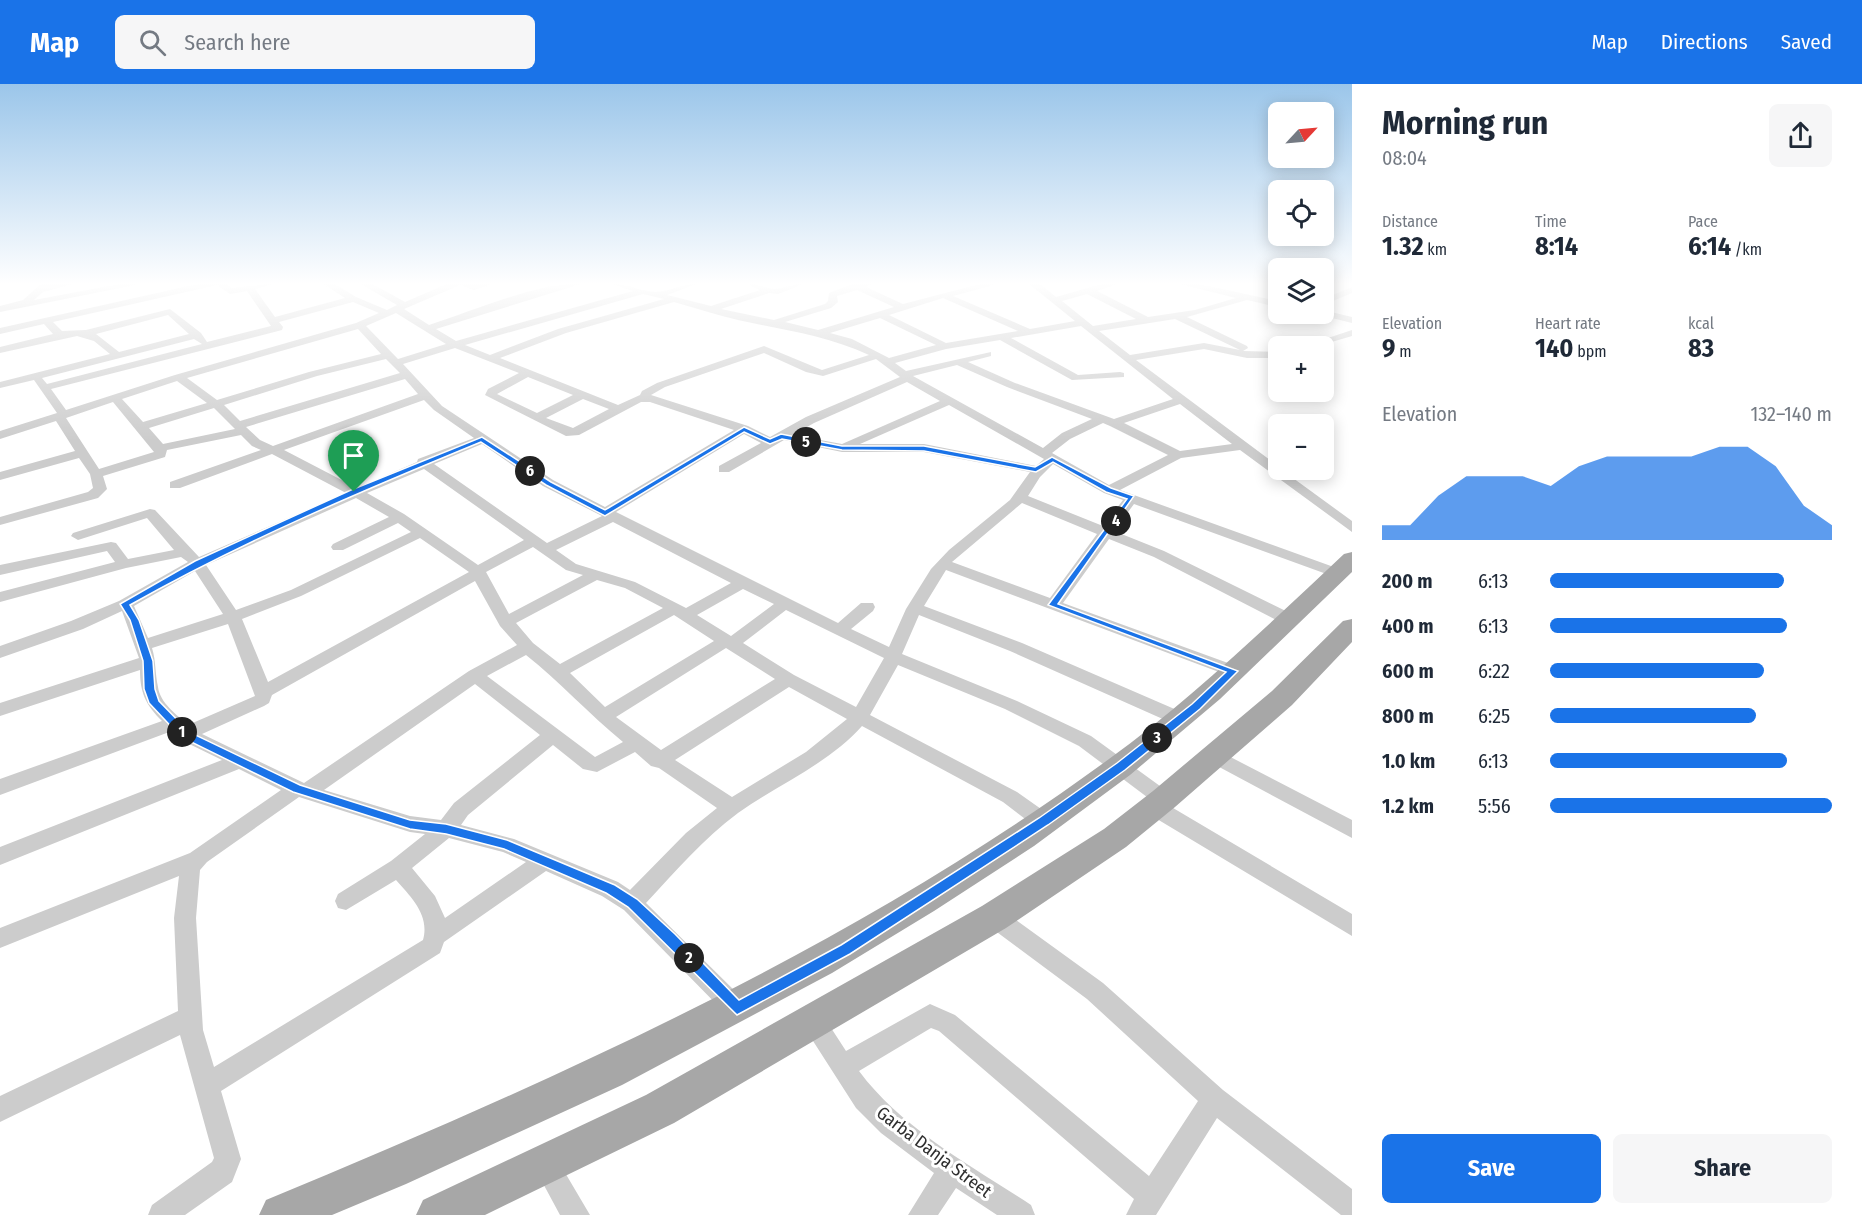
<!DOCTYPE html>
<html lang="en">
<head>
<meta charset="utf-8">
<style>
  :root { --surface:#fff; --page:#f6f6f7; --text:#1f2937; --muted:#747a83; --accent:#1a73e8 }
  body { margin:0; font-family:"Fira Sans Condensed",sans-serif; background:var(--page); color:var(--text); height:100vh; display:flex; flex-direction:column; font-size:22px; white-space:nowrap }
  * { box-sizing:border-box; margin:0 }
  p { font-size:20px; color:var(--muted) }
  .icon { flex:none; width:33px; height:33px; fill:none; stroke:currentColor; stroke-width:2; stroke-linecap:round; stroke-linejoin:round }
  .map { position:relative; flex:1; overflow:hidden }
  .drawer { display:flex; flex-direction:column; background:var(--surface); width:510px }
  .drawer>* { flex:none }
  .needle { width:39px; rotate:64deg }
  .controls { position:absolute; left:1268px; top:18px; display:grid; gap:12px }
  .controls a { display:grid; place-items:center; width:66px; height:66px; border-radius:9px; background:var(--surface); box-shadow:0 3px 15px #0003; font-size:30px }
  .pin { position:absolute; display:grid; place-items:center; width:51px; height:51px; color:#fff; margin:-62px -26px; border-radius:50% 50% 50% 0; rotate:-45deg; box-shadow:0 0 6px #0007 }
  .pin .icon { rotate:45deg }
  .km { position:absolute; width:30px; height:30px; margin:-15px; border-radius:50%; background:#222; color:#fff; font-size:16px; line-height:30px; text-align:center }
  .round { display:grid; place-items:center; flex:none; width:63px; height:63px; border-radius:9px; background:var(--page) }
  .summary { display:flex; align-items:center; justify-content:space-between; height:102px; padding:0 30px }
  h1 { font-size:33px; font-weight:700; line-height:45px }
  .metrics { display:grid; grid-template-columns:repeat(3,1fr); gap:9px; height:102px; padding:6px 30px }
  .metrics div { display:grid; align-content:center }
  .metrics b { font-size:26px; font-weight:700 }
  .metrics small { font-size:16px; font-weight:400 }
  .metrics p { font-size:16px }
  .chart { height:168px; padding:12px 30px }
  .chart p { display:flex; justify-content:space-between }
  .chart svg { width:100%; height:108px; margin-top:6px; fill:var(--accent); opacity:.7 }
  .action { display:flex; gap:12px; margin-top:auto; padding:12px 30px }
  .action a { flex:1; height:69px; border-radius:9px; background:var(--accent); color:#fff; font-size:24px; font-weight:700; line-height:69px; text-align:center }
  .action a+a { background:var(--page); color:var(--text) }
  ul { padding:0 30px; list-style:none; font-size:20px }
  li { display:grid; grid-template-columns:96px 72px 1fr; align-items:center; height:45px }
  li i { height:15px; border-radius:8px; background:var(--accent) }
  header { display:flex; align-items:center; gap:36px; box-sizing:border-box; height:84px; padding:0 30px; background:var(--accent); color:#fff }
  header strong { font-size:28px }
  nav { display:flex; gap:33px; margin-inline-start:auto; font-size:21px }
  .search { width:420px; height:54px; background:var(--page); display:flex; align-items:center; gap:15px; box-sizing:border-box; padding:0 21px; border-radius:9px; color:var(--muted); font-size:22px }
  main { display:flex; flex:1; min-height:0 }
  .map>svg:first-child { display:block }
</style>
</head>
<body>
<header>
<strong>Map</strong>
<div class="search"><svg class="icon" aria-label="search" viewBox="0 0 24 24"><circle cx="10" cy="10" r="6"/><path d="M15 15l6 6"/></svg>Search here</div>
<nav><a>Map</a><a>Directions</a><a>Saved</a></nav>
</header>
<main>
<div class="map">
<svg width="1352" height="1131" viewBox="0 0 1352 1131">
  <rect width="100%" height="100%" fill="#fff"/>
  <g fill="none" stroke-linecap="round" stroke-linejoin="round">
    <path fill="#ccc" fill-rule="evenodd" d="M42,199H77L43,208L34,216L125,199H145L0,228V222L23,216Z
      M202,199H226L232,204L278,199L255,205L275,233L345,214L322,199H333L356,213L387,226L397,221L359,199H371L405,218L449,199H496L474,206L460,201L404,225L429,241C476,226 535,199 584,199L436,245L456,257L633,207L609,199C626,199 641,208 656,208C670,208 683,199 699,199L667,211L711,222L760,206L745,199C756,199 767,205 775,205C785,205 794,199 806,199L778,210L769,209L721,225L774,236L825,220L828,217L829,209L855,199H876L866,203L903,220L984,199H1001L953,212L1030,245L1075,237L1028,199H1039L1056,213L1105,199H1120L1097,207L1148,233L1195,226L1236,214L1176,199H1194L1278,217V223L1247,216L1187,233L1247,262L1248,264L1243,267L1278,268V274H1247L1204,265L1136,276L1278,382V386H1282L1352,437V448L1240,366L1181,374L1120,406L1342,486L1344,489L1342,492H1332L1134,420L1114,447L1164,467L1294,531L1296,535L1294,539H1282L1154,473L1109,455L1063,519L1239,583L1241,587L1239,591H1227L946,486L924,522L1022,559L1186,630L1189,635L1186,640H1174L1010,567L919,531L902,570L1017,617L1091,652L1171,710L1174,715L1168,721L1352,830V852L1147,729L1144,723L1151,716L1079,662L1005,625L898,581L870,631L1017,708L1051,732L1054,738L1051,744L1044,746L1037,744L1003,718L862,642C828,680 779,700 738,729C703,755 676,787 646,819L745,917L749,925L745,933L737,936L729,933L624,826L602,812L546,787L444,858L440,869L221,1007L241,1075L232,1098L185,1131H148L152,1121L212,1078L214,1074L180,951L0,1038V1012L178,927L174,834L179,792L0,864V844L190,769L281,706L239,685L0,781V763L222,676L179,655L172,647L0,711V695L162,637C146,621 140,609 140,586L0,632V619L139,574L122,527L83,545L0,574V562L71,537L119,517L188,478L181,473L126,484L0,518V508L115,478L107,467L0,491V481L111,458L116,459L128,475L174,466L147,434L78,456L71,452L73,449L150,425L155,426L199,473L346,409L272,370L180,404H170V398L261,366L252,362L241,351L167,366L165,373L103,392L107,405L98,414L0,441V433L88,408L93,404L90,390L79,374L0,396V388L75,367L56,337L0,355V347L57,329L34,296L0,304V298L110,270L94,257L77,252L0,269V263L53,250L44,240L0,250V244ZM217,201L230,210L247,207L271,242L207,258L201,249L170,225L86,246L62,247L53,238ZM857,206L894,223L818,246L785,238L831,224L838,218L837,212ZM643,210L664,215L558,245L490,271L465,261ZM1087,210L1136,235L1093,242L1062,217ZM943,214L1018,247L946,259L889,231ZM353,218L379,229L356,239L175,291L66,326L51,305L282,246L283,243L279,238ZM674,218C696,224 717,231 738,236C783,246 826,251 869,271L822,286L764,262L657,299L642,307L640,311L618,321L500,274L566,249ZM396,229L446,260L398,275L366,242ZM168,231L189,250L119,268L96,250ZM880,234L936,261L889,274L852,255L830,249ZM1175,235L1240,266L1204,259L1130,271L1099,247ZM1081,242L1173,315L1114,335L1015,299L968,278L991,272V268L906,287L895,279L946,265L1000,256L1072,296L1124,293V289L1120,288L1078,291L1011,254ZM358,245L381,270L309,288L217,316L187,294ZM194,255L202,260L47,300L42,294ZM455,264L519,289L488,305L485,311L566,352L579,351L641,318H650L734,346L605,423L553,396L442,322L403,280ZM764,269L806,288L823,292L876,275L900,293L806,333L770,353L748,342L651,311L665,303ZM386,275L400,289L240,337L224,321L317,292ZM957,281L1007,303L1092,335L1062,349L1043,364L913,292ZM528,293L573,311L537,329L497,310ZM405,295L418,310L273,362L260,356L246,343ZM177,297L207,319L143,338L122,315ZM907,298L940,317L842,360L793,351L814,339ZM583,315L609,325L573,344L546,334ZM424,316L434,326L474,354L418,375L417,378L357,404L284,366ZM113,318L154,368L99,385L66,334ZM1180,320L1232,360L1180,367L1124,339ZM949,321L1044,375L1036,382L924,360H860ZM214,324L235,345L163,360L149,344ZM1103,339L1110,342L1168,371L1109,401L1052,369L1070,355ZM744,350L761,359L719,382V388H729L784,356L842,368H924L1030,388L1010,416L949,466L931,485L906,525L889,563L851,545L873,527L875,523L873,519H861L838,539L616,428ZM482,360L543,402L602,432L547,459L434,380ZM1053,380L1104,409L1123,416L1103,442L1028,412L1040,393ZM424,385L524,456L478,481L404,430L367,409ZM356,414L389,433L333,460L331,463L333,466H343L398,439L411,448L291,506L236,526L206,481ZM1022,419L1097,450L1050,514L952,478ZM613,438L731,499L686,524L635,498L576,480L556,466ZM420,454L469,488L268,598L242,535L301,512ZM533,463L566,486L583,491L509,530L486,488ZM195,487L223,530L148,554L134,522ZM597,496L625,504L663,524L560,580L533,559L516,539ZM475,497L500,542L517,561L469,587L304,699L202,650L264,622L269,619L272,611ZM743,505L774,520L731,552L697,531ZM786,526L884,574L856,623L794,591L743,559ZM674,531L714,557L605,623L570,589ZM228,540L255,612L188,641C177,631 160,619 158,603C155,589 156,577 152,564ZM726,564L775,595L661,666L616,633ZM526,571C560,598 589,630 623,658L595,673L487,592ZM475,600L540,651L454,719L441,736L410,732L324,706ZM789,603L847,635L806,668L732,713L675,676ZM553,661L583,685L597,688L635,668L651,682L659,684L717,724L686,749L630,806L618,798L514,755L461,741L468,731ZM299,713L410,748L425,750L391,777L338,810L335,817L338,824L346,826L396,796C411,813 430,831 423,856L214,983L203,946L196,834L200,786L207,778ZM449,754L503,768L526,778L445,834L435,812L412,784Z
      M1269,199H1278V203L1271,201Z
      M1352,203V209L1323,221V215Z
      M1323,226L1352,233V239L1320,231Z
      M1352,246V252L1318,262H1304Z
      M1215,665L1352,736V754L1208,677L1206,672L1208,667Z
      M994,823L1002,826L1103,899L1223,1006L1352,1105V1131H1341L1217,1034L1156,1131H1126L1134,1115L939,947L931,944L859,987C902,1045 972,1082 1031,1121L1035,1131H997L956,1104L938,1131H908L934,1089L881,1049L856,1024L806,946L802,938L806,930L814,926L822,930L846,967L930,920L955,931L1149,1092L1198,1017L1087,915L986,840L983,833L986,826Z
      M545,1066L554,1070L590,1131H560L532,1079L536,1070Z"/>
    <path fill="#a7a7a7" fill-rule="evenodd" d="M1352,468V488L1220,615L1130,691L1034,762L934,827L832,889L622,1001L406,1100L332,1131H259L266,1116C560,994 851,864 1109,675C1193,614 1268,541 1344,470Z
      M1352,535V558L1292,621L1175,723L1126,763L1006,844L674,1039L485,1131H416L423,1116L646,1011L982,822L1104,745L1153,707L1272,607L1343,537Z"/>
  </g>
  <linearGradient id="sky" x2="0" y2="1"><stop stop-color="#9bc6ea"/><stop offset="0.56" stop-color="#fff"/><stop offset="1" stop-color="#fff" stop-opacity="0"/></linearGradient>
  <rect width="1352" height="357" fill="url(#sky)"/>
  <path fill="#1a73e8" stroke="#fff" stroke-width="1.5" fill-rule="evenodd" d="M744,343L770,355L781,350L842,362H924L1035,383L1052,373L1111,404L1134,412L1058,520L1238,587L1200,625L1125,686L1048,741L850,870L737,931L628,823L606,809L504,765L446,750L410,745L293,708L181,653L149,619L144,605L143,577L130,536L120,520L195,477L351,406L482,353L551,398L605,426ZM744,348L770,360L782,355L842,366L924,367L1036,388L1053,378L1106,408L1127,415L1048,521L1226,588L1192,620L1117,679L1039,734L841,861L739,916L675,850L637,815L615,801L507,756L446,740L410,736L300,701L189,648L159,617L155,605L153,577L139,536L130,521C243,457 362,407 481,358L546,401L605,432Z"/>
  <g text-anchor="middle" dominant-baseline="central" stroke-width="6" stroke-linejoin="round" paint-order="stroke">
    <g font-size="18" fill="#2f2f2f" stroke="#fff">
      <text transform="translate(934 1068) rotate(37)">Garba Danja Street</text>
    </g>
  </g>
</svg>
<div class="controls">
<a><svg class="needle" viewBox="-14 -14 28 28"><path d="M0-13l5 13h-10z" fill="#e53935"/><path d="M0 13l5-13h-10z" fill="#747a83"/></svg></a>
<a><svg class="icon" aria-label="locate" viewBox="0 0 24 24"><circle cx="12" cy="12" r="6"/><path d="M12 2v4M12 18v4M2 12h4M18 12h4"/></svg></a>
<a><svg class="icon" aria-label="layers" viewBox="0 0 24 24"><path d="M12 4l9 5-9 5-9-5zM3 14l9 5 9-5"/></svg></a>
<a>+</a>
<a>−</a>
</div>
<div class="pin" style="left:354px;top:408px;background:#1e9e55"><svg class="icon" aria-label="arrive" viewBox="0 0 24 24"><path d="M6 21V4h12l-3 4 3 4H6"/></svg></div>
<b class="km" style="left:182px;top:648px">1</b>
<b class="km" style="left:689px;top:874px">2</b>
<b class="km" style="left:1157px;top:654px">3</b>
<b class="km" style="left:1116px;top:437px">4</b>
<b class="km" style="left:806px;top:358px">5</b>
<b class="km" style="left:530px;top:387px">6</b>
</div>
<section class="drawer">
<div class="summary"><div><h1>Morning run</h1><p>08:04</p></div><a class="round"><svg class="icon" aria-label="share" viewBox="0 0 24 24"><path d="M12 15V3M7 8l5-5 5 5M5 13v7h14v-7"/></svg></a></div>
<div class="metrics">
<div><p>Distance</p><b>1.32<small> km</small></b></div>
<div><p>Time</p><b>8:14</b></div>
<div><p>Pace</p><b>6:14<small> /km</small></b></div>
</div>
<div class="metrics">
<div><p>Elevation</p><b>9<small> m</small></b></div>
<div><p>Heart rate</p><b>140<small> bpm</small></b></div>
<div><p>kcal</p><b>83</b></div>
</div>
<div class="chart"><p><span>Elevation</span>132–140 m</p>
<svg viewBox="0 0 160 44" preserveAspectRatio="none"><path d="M0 44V38L10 38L20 26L30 18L40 18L50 18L60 22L70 14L80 10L90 10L100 10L110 10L120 6L130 6L140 14L150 30L160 38V44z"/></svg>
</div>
<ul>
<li><b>200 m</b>6:13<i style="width:83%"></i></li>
<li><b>400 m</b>6:13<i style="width:84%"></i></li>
<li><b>600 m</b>6:22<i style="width:76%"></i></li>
<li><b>800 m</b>6:25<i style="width:73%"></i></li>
<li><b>1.0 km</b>6:13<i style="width:84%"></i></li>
<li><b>1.2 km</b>5:56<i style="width:100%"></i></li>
</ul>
<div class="action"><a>Save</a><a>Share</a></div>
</section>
</main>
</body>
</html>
